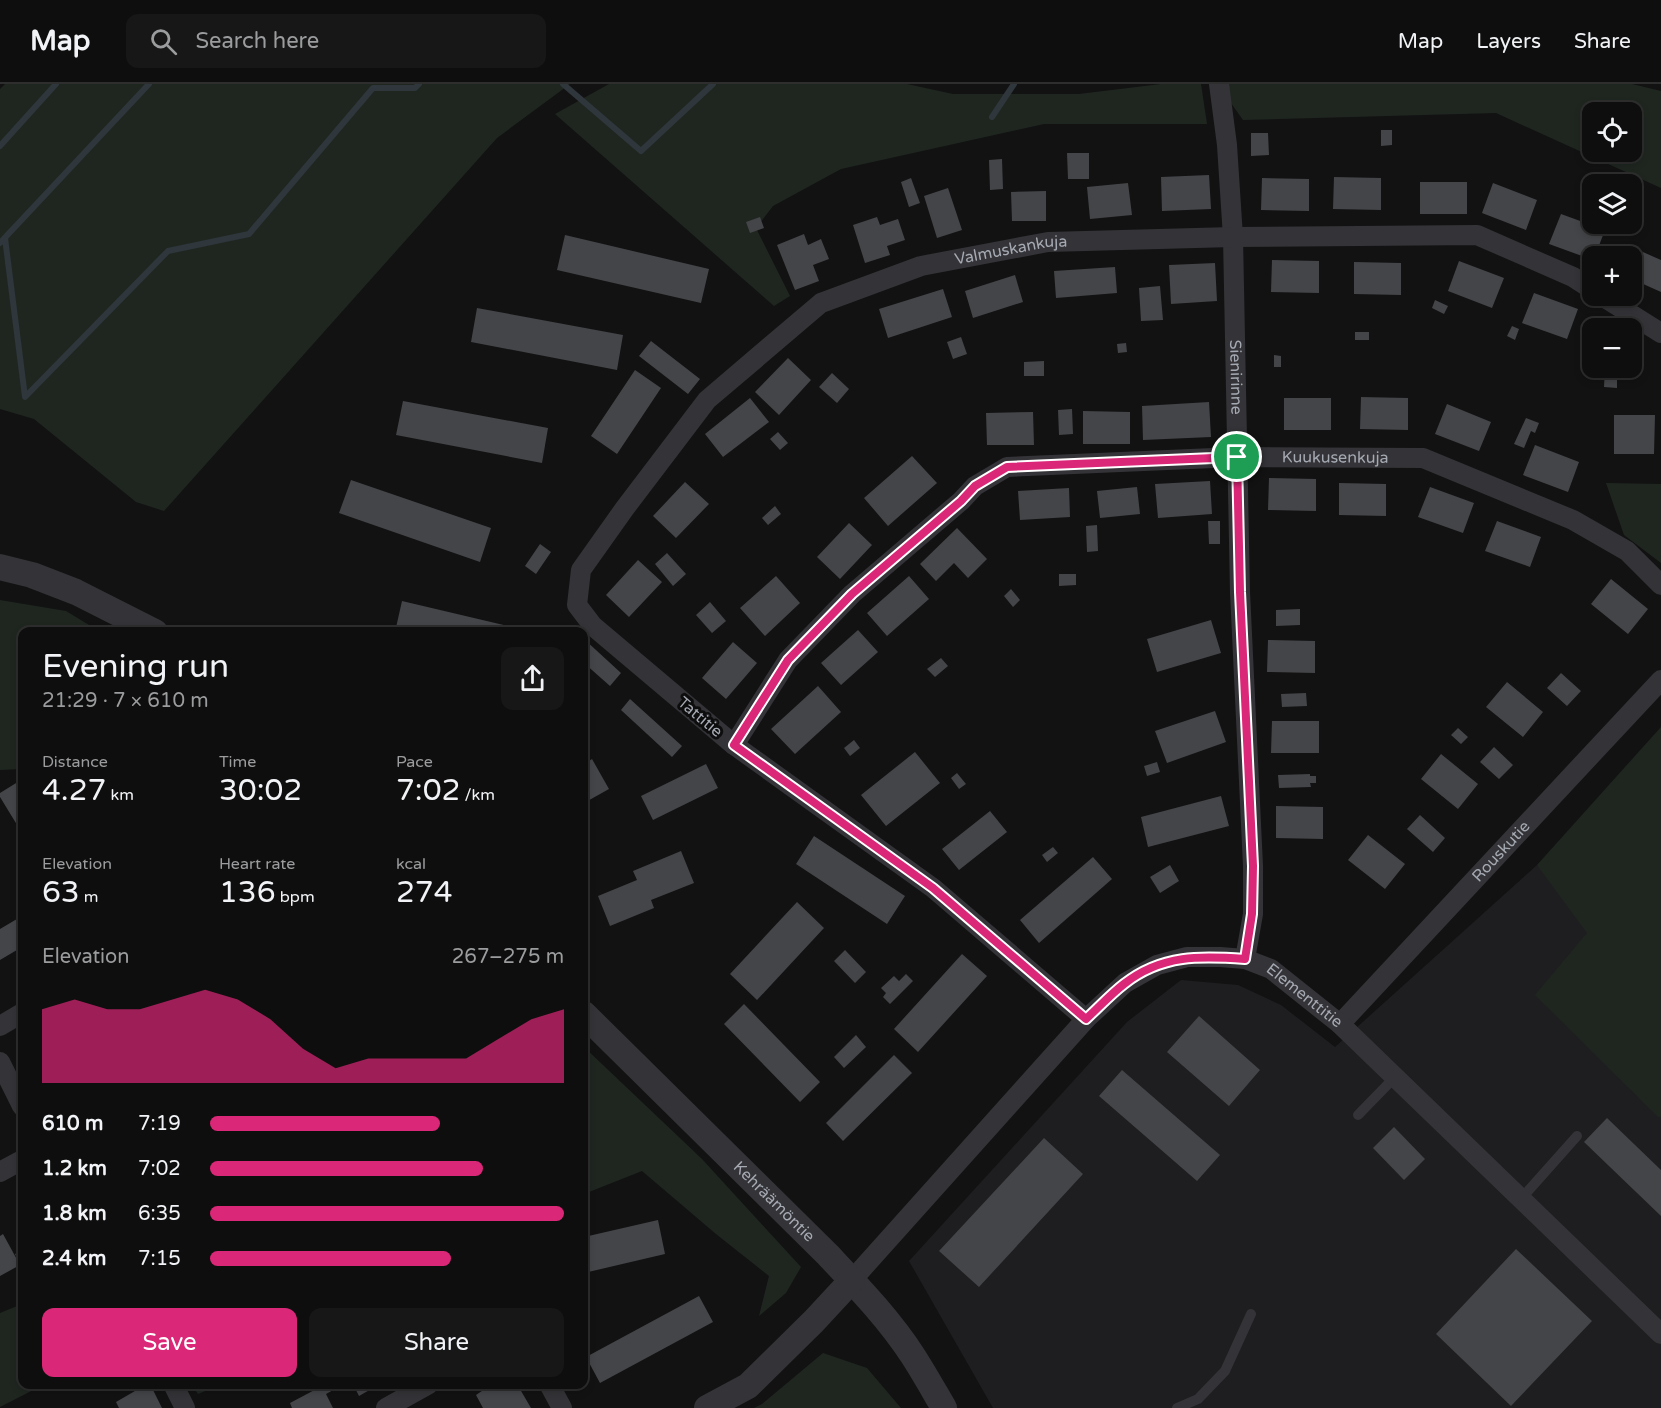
<!DOCTYPE html>
<html lang="en">
<head>
<meta charset="utf-8">
<style>
  :root { --surface:#0e0e0e; --page:#171717; --text:#f1f3f6; --muted:#9b9c9e; --line:#2e2e2e; --accent:#db2777 }
  body { margin:0; font-family:"Varela Round",sans-serif; background:var(--page); color:var(--text); height:100vh; display:flex; flex-direction:column; font-size:22px; white-space:nowrap }
  * { box-sizing:border-box; margin:0 }
  p { font-size:20px; color:var(--muted) }
  .icon { flex:none; width:33px; height:33px; fill:none; stroke:currentColor; stroke-width:2; stroke-linecap:round; stroke-linejoin:round }
  .map { position:relative; flex:1; overflow:hidden }
  .side { position:absolute; left:18px; top:543px; width:570px; height:762px; display:flex; flex-direction:column; background:var(--surface); border-radius:12px; box-shadow:0 3px 9px #0003,0 0 0 2px var(--line) }
  .side>* { flex:none }
  .buttons { position:absolute; left:1582px; top:18px; display:grid; gap:12px }
  .buttons a { display:grid; place-items:center; width:60px; height:60px; border-radius:12px; background:var(--surface); box-shadow:0 3px 9px #0003,0 0 0 2px var(--line); font-size:30px }
  .pin { position:absolute; display:grid; place-items:center; width:51px; height:51px; color:#fff; margin:-26px; border:3px solid #fff; border-radius:50%; box-shadow:0 2px 6px #0007 }
  .round { display:grid; place-items:center; flex:none; width:63px; height:63px; border-radius:12px; background:var(--page) }
  .headline { display:flex; align-items:center; justify-content:space-between; height:102px; padding:0 24px }
  h1 { font-size:33px; font-weight:600; line-height:45px }
  .figures { display:grid; grid-template-columns:repeat(3,1fr); gap:9px; height:102px; padding:6px 24px }
  .figures div { display:grid; align-content:center }
  .figures b { font-size:30px; font-weight:600 }
  .figures small { font-size:16px; font-weight:400 }
  .figures p { font-size:16px }
  .chart { height:168px; padding:12px 24px }
  .chart p { display:flex; justify-content:space-between }
  .chart svg { width:100%; height:108px; margin-top:6px; fill:var(--accent); opacity:.7 }
  .button { display:flex; gap:12px; margin-top:auto; padding:12px 24px }
  .button a { flex:1; height:69px; border-radius:12px; background:var(--accent); color:#fff; font-size:24px; font-weight:600; line-height:69px; text-align:center }
  .button a+a { background:var(--page); color:var(--text) }
  ul { padding:0 24px; list-style:none; font-size:20px }
  li { display:grid; grid-template-columns:96px 72px 1fr; align-items:center; height:45px }
  li i { height:15px; border-radius:8px; background:var(--accent) }
  header { display:flex; align-items:center; gap:36px; box-sizing:border-box; height:84px; padding:0 30px; background:var(--surface); border-bottom:2px solid var(--line) }
  header strong { font-size:28px }
  nav { display:flex; gap:33px; margin-inline-start:auto; font-size:21px }
  .search { width:420px; height:54px; background:var(--page); display:flex; align-items:center; gap:15px; box-sizing:border-box; padding:0 21px; border-radius:12px; color:var(--muted); font-size:22px }
  .map>svg:first-child { display:block }
</style>
</head>
<body>
<header>
<strong>Map</strong>
<div class="search"><svg class="icon" aria-label="search" viewBox="0 0 24 24"><circle cx="10" cy="10" r="6"/><path d="M15 15l6 6"/></svg>Search here</div>
<nav><a>Map</a><a>Layers</a><a>Share</a></nav>
</header>
<div class="map">
<svg width="1661" height="1324" viewBox="0 0 1661 1324">
  <rect width="100%" height="100%" fill="#121213"/>
  <path fill="#1e1e20" d="M1537,781L1634,860L1661,831V1324H993L909,1177L1127,938L1181,896L1238,901L1281,921L1335,963Z"/>
  <path fill="#1f2620" fill-rule="evenodd" d="M5,0H570L497,54L164,427L136,418L34,335L0,325V5Z
    M609,0H907L953,10H1079L1161,0H1201L1207,40H1044L841,85L773,122L756,144L790,212L774,222L555,30Z
    M1223,0H1632L1661,7V104L1496,29L1243,36L1226,12ZM1593,28H1632V68H1593Z
    M1606,399L1661,400V479L1624,451Z
    M0,516L66,527L99,547L22,548V685L0,686Z
    M1661,643V1033H1658L1535,911L1587,849L1537,781Z
    M584,963L702,1075L801,1183L786,1209L759,1232L769,1192L716,1150L642,1087L584,1110Z
    M22,1220V1300L43,1301L0,1323V1229Z
    M823,1269L867,1284L901,1324H754L762,1320Z
    M192,1301H220L198,1310Z"/>
  <g fill="none" stroke-linecap="round" stroke-linejoin="round">
    <path stroke="#2f363c" stroke-width="6" d="M563,0L641,67L713,0
      M992,33L1014,0
      M0,62L56,0
      M5,154L25,313L168,167L249,150L373,4H415L419,0
      M0,159L149,0"/>
  </g>
  <path fill="#444548" d="M1381,46H1392V61L1381,62Z
    M1251,49H1268L1269,71L1251,72Z
    M1067,69H1089V95H1068Z
    M1002,75L1003,105L990,106L989,76Z
    M1209,91L1211,125L1162,127L1161,93Z
    M1334,93L1381,94V126L1333,125Z
    M911,94L920,119L909,123L901,98Z
    M1262,94L1309,95V127L1261,126Z
    M1420,98H1467V130H1420Z
    M1128,99L1132,131L1090,135L1087,103Z
    M1493,99L1537,116L1526,146L1482,129Z
    M948,104L962,146L937,154L924,112Z
    M1046,107V137H1012L1011,108Z
    M1561,130L1605,146L1595,172H1593V176L1549,160Z
    M760,133L764,144L750,149L746,138Z
    M877,133L880,141L898,135L905,156L887,162L890,171L865,179L853,141Z
    M804,150L808,161L821,155L829,175L813,181L819,197L795,206L777,161Z
    M565,151L709,185L701,219L557,186Z
    M1636,165L1661,176V208L1632,195V175Z
    M1272,176L1319,177V209L1271,208Z
    M1459,177L1504,194L1492,224L1448,207Z
    M1354,178L1401,179V211L1354,210Z
    M1215,179L1217,217L1171,220L1169,181Z
    M1115,183L1117,209L1056,214L1054,187Z
    M1015,191L1023,218L973,234L965,207Z
    M1160,202L1163,236L1141,237L1139,204Z
    M943,205L952,233L888,254L879,225Z
    M1534,209L1578,225L1567,255L1522,239Z
    M1435,216L1448,222L1444,230L1432,224Z
    M477,224L623,251L617,286L471,258Z
    M1512,242L1519,245L1515,256L1507,252Z
    M1355,248H1369V256H1355Z
    M961,253L967,270L953,275L947,258Z
    M651,257L700,295L688,310L639,272Z
    M1126,259L1127,268L1118,269L1117,260Z
    M1274,271L1281,272V283H1274Z
    M788,274L811,296L779,331L755,308Z
    M1044,277V292H1024V278Z
    M1605,284H1617V304L1604,303Z
    M635,286L661,304L617,370L591,352Z
    M832,289L849,305L837,319L819,303Z
    M1361,313L1408,314V346L1360,345Z
    M750,314L769,338L723,373L705,350Z
    M1284,314H1331V346H1284Z
    M403,317L548,344L542,379L396,351Z
    M1209,318L1211,353L1143,356L1142,322Z
    M1447,320L1491,338L1479,367L1435,350Z
    M1072,325L1073,350L1059,351L1058,326Z
    M1083,327L1130,328V360H1083Z
    M1033,328L1034,361H987L986,329Z
    M1614,331H1655L1654,370H1614Z
    M1526,334L1539,339L1535,349L1531,347L1524,364L1514,360Z
    M778,348L788,359L780,366L770,355Z
    M1535,361L1579,378L1568,408L1523,391Z
    M912,372L937,399L888,442L864,414Z
    M1269,394L1316,395V427L1268,426Z
    M351,396L491,444L480,478L339,429Z
    M1210,397L1212,430L1158,434L1155,400Z
    M685,398L709,420L676,454L653,432Z
    M1339,399L1386,400V432L1339,431Z
    M1137,403L1140,430L1100,434L1097,407Z
    M1430,403L1474,419L1463,449L1418,433Z
    M1069,404L1070,433L1020,436L1018,407Z
    M775,422L781,430L768,441L762,434Z
    M1208,437H1220V460H1209Z
    M1497,437L1541,453L1530,483L1485,467Z
    M849,439L872,461L840,495L817,473Z
    M1097,441L1098,467L1087,468L1086,442Z
    M957,444L987,475L968,494L954,479L936,497L920,480Z
    M540,460L551,468L536,490L525,482Z
    M667,469L686,490L673,502L655,480Z
    M638,476L662,498L629,533L606,511Z
    M1059,490H1076V501L1059,502Z
    M776,492L800,519L765,552L740,524Z
    M909,492L929,515L887,552L867,529Z
    M1611,495L1648,525L1628,550L1591,520Z
    M1011,505L1020,516L1013,523L1004,512Z
    M402,517L529,547V548H395Z
    M710,518L726,537L712,549L696,531Z
    M1300,525V541L1276,542V526Z
    M1211,536L1221,569L1157,588L1147,555Z
    M858,546L878,568L841,601L821,579Z
    M584,555L621,589L610,602L584,579Z
    M1268,556L1315,557V589L1267,588Z
    M733,558L757,579L726,615L702,594Z
    M941,574L948,582L935,593L927,585Z
    M1561,589L1581,607L1567,622L1547,604Z
    M1507,598L1543,628L1523,653L1486,623Z
    M818,602L841,628L795,670L771,645Z
    M1306,609L1307,622L1282,623L1281,610Z
    M630,615L682,662L672,673L621,626Z
    M1215,627L1226,658L1167,679L1155,647Z
    M1272,637H1319V669H1271Z
    M1458,644L1468,653L1461,660L1451,651Z
    M854,656L860,664L850,672L844,664Z
    M1494,663L1513,681L1499,695L1480,678Z
    M915,668L940,699L886,742L861,711Z
    M1441,670L1478,700L1458,725L1421,695Z
    M592,675L609,705L584,719V680Z
    M1157,678L1160,688L1147,692L1144,682Z
    M706,680L718,704L653,736L641,712Z
    M957,689L966,700L959,705L951,694Z
    M1310,690V692H1316V699H1310L1311,703L1279,704L1278,691Z
    M21,696L22,698V749L0,713V709Z
    M1221,712L1229,742L1148,763L1141,733Z
    M1276,722L1323,723V755L1276,754Z
    M990,727L1007,748L959,786L942,765Z
    M1420,731L1445,754L1433,768L1407,745Z
    M1368,751L1405,780L1385,805L1348,776Z
    M814,752L905,812L887,840L796,780Z
    M1053,763L1058,769L1047,778L1042,771Z
    M681,767L694,799L651,816L654,824L610,842L598,812L637,796L633,787Z
    M1093,773L1112,795L1039,859L1020,836Z
    M1170,781L1179,797L1160,809L1150,793Z
    M797,818L824,844L757,916L730,890Z
    M22,832V863L0,876V845Z
    M845,866L866,888L855,899L834,877Z
    M962,870L987,892L918,968L894,945Z
    M906,890L913,897L890,920L883,913L886,909L881,904L894,892L899,897Z
    M744,920L820,998L800,1018L724,940Z
    M1199,932L1260,986L1229,1022L1167,968Z
    M856,951L866,963L844,984L834,973Z
    M894,971L912,989L843,1057L826,1039Z
    M1122,986L1220,1071L1197,1097L1099,1012Z
    M1607,1034L1661,1086V1132L1584,1058Z
    M1394,1043L1425,1075L1404,1096L1373,1064Z
    M1044,1054L1083,1090L979,1203L939,1167Z
    M658,1136L665,1170L584,1189V1153Z
    M3,1150L20,1181L0,1192V1152Z
    M1516,1165L1592,1237L1511,1322L1436,1250Z
    M22,1167V1184L15,1170Z
    M699,1212L713,1238L600,1299L586,1273Z
    M147,1300H150L162,1324H119L116,1318Z
    M322,1300H344L326,1310L333,1324H292L290,1319L322,1302Z
    M353,1300H380L359,1312Z
    M492,1300H517L531,1324H483L476,1311Z"/>
  <g fill="none" stroke-linecap="round" stroke-linejoin="round">
    <path stroke="#343438" stroke-width="10" d="M1358,1031L1395,993
      M1521,1115L1577,1052
      M1177,1324L1198,1315L1225,1287L1251,1230"/>
    <g stroke="#343438" stroke-width="20">
      <path id="s1" d="M1219,0L1227,61L1233,153L1240,508L1253,782V830L1245,875"/>
      <path d="M1602,212L1661,249"/>
      <path id="s2" d="M734,661L788,576L852,510L961,417L975,402L1007,383L1237,373L1423,374L1573,436L1627,467L1661,501"/>
      <path id="s3" d="M1086,935L933,804L734,661L593,542L577,521L581,486L625,424L707,316L821,219L921,182L1048,158L1233,153L1477,151L1573,193L1593,206"/>
      <path id="s4" d="M1340,940L1661,596"/>
      <path d="M0,942L22,929"/>
      <path d="M0,978L22,1022"/>
      <path d="M0,1088L22,1076"/>
      <path id="s5" d="M852,1196L1086,935L1125,899L1157,881L1187,873H1220L1245,875L1271,885L1340,940L1661,1250"/>
      <path d="M173,1300L185,1324"/>
      <path d="M549,1300L562,1324"/>
      <path d="M386,1324L429,1300"/>
    </g>
    <g stroke="#343438" stroke-width="26">
      <path d="M0,483L32,491L76,508L155,548"/>
      <path id="s6" d="M584,930L828,1171C858,1203 889,1235 913,1272C924,1289 934,1307 944,1324"/>
      <path d="M707,1324L748,1302L814,1237L852,1196"/>
    </g>
  </g>
  <g fill="none" stroke-linecap="round" stroke-linejoin="round">
    <g stroke="#fff" stroke-width="12">
      <path id="route" d="M1237,373L1240,508L1253,782L1252,830L1245,875C1201,872 1162,870 1124,900C1111,910 1099,923 1086,935L933,804L734,661L788,576L852,510L961,417L975,402L1007,383Z"/>
    </g>
    <use href="#route" stroke="#db2777" stroke-width="8"/>
  </g>
  <g text-anchor="middle" dominant-baseline="central" stroke-width="6" stroke-linejoin="round" paint-order="stroke">
    <g font-size="16" fill="#a5a9b2" stroke="#0d0d0e">
      <text stroke="none"><textPath href="#s3" startOffset="1252">Valmuskankuja</textPath></text>
      <text stroke="none"><textPath href="#s1" startOffset="294">Sienirinne</textPath></text>
      <text stroke="none"><textPath href="#s2" startOffset="722">Kuukusenkuja</textPath></text>
      <text transform="translate(700 633) rotate(40)">Tattitie</text>
      <text stroke="none"><textPath href="#s4" startOffset="236">Rouskutie</textPath></text>
      <text stroke="none"><textPath href="#s5" startOffset="600">Elementtitie</textPath></text>
      <text stroke="none"><textPath href="#s6" startOffset="267">Kehräämöntie</textPath></text>
    </g>
  </g>
</svg>
<div class="buttons">
<a><svg class="icon" aria-label="locate" viewBox="0 0 24 24"><circle cx="12" cy="12" r="6"/><path d="M12 2v4M12 18v4M2 12h4M18 12h4"/></svg></a>
<a><svg class="icon" aria-label="layers" viewBox="0 0 24 24"><path d="M12 4l9 5-9 5-9-5zM3 14l9 5 9-5"/></svg></a>
<a>+</a>
<a>−</a>
</div>
<div class="pin" style="left:1237px;top:373px;background:#1e9e55"><svg class="icon" aria-label="arrive" viewBox="0 0 24 24"><path d="M6 21V4h12l-3 4 3 4H6"/></svg></div>
<section class="side">
<div class="headline"><div><h1>Evening run</h1><p>21:29 · 7 × 610 m</p></div><a class="round"><svg class="icon" aria-label="share" viewBox="0 0 24 24"><path d="M12 15V3M7 8l5-5 5 5M5 13v7h14v-7"/></svg></a></div>
<div class="figures">
<div><p>Distance</p><b>4.27<small> km</small></b></div>
<div><p>Time</p><b>30:02</b></div>
<div><p>Pace</p><b>7:02<small> /km</small></b></div>
</div>
<div class="figures">
<div><p>Elevation</p><b>63<small> m</small></b></div>
<div><p>Heart rate</p><b>136<small> bpm</small></b></div>
<div><p>kcal</p><b>274</b></div>
</div>
<div class="chart"><p><span>Elevation</span>267–275 m</p>
<svg viewBox="0 0 160 44" preserveAspectRatio="none"><path d="M0 44V14L10 10L20 14L30 14L40 10L50 6L60 10L70 18L80 30L90 38L100 34L110 34L120 34L130 34L140 26L150 18L160 14V44z"/></svg>
</div>
<ul>
<li><b>610 m</b>7:19<i style="width:65%"></i></li>
<li><b>1.2 km</b>7:02<i style="width:77%"></i></li>
<li><b>1.8 km</b>6:35<i style="width:100%"></i></li>
<li><b>2.4 km</b>7:15<i style="width:68%"></i></li>
</ul>
<div class="button"><a>Save</a><a>Share</a></div>
</section>
</div>
</body>
</html>
